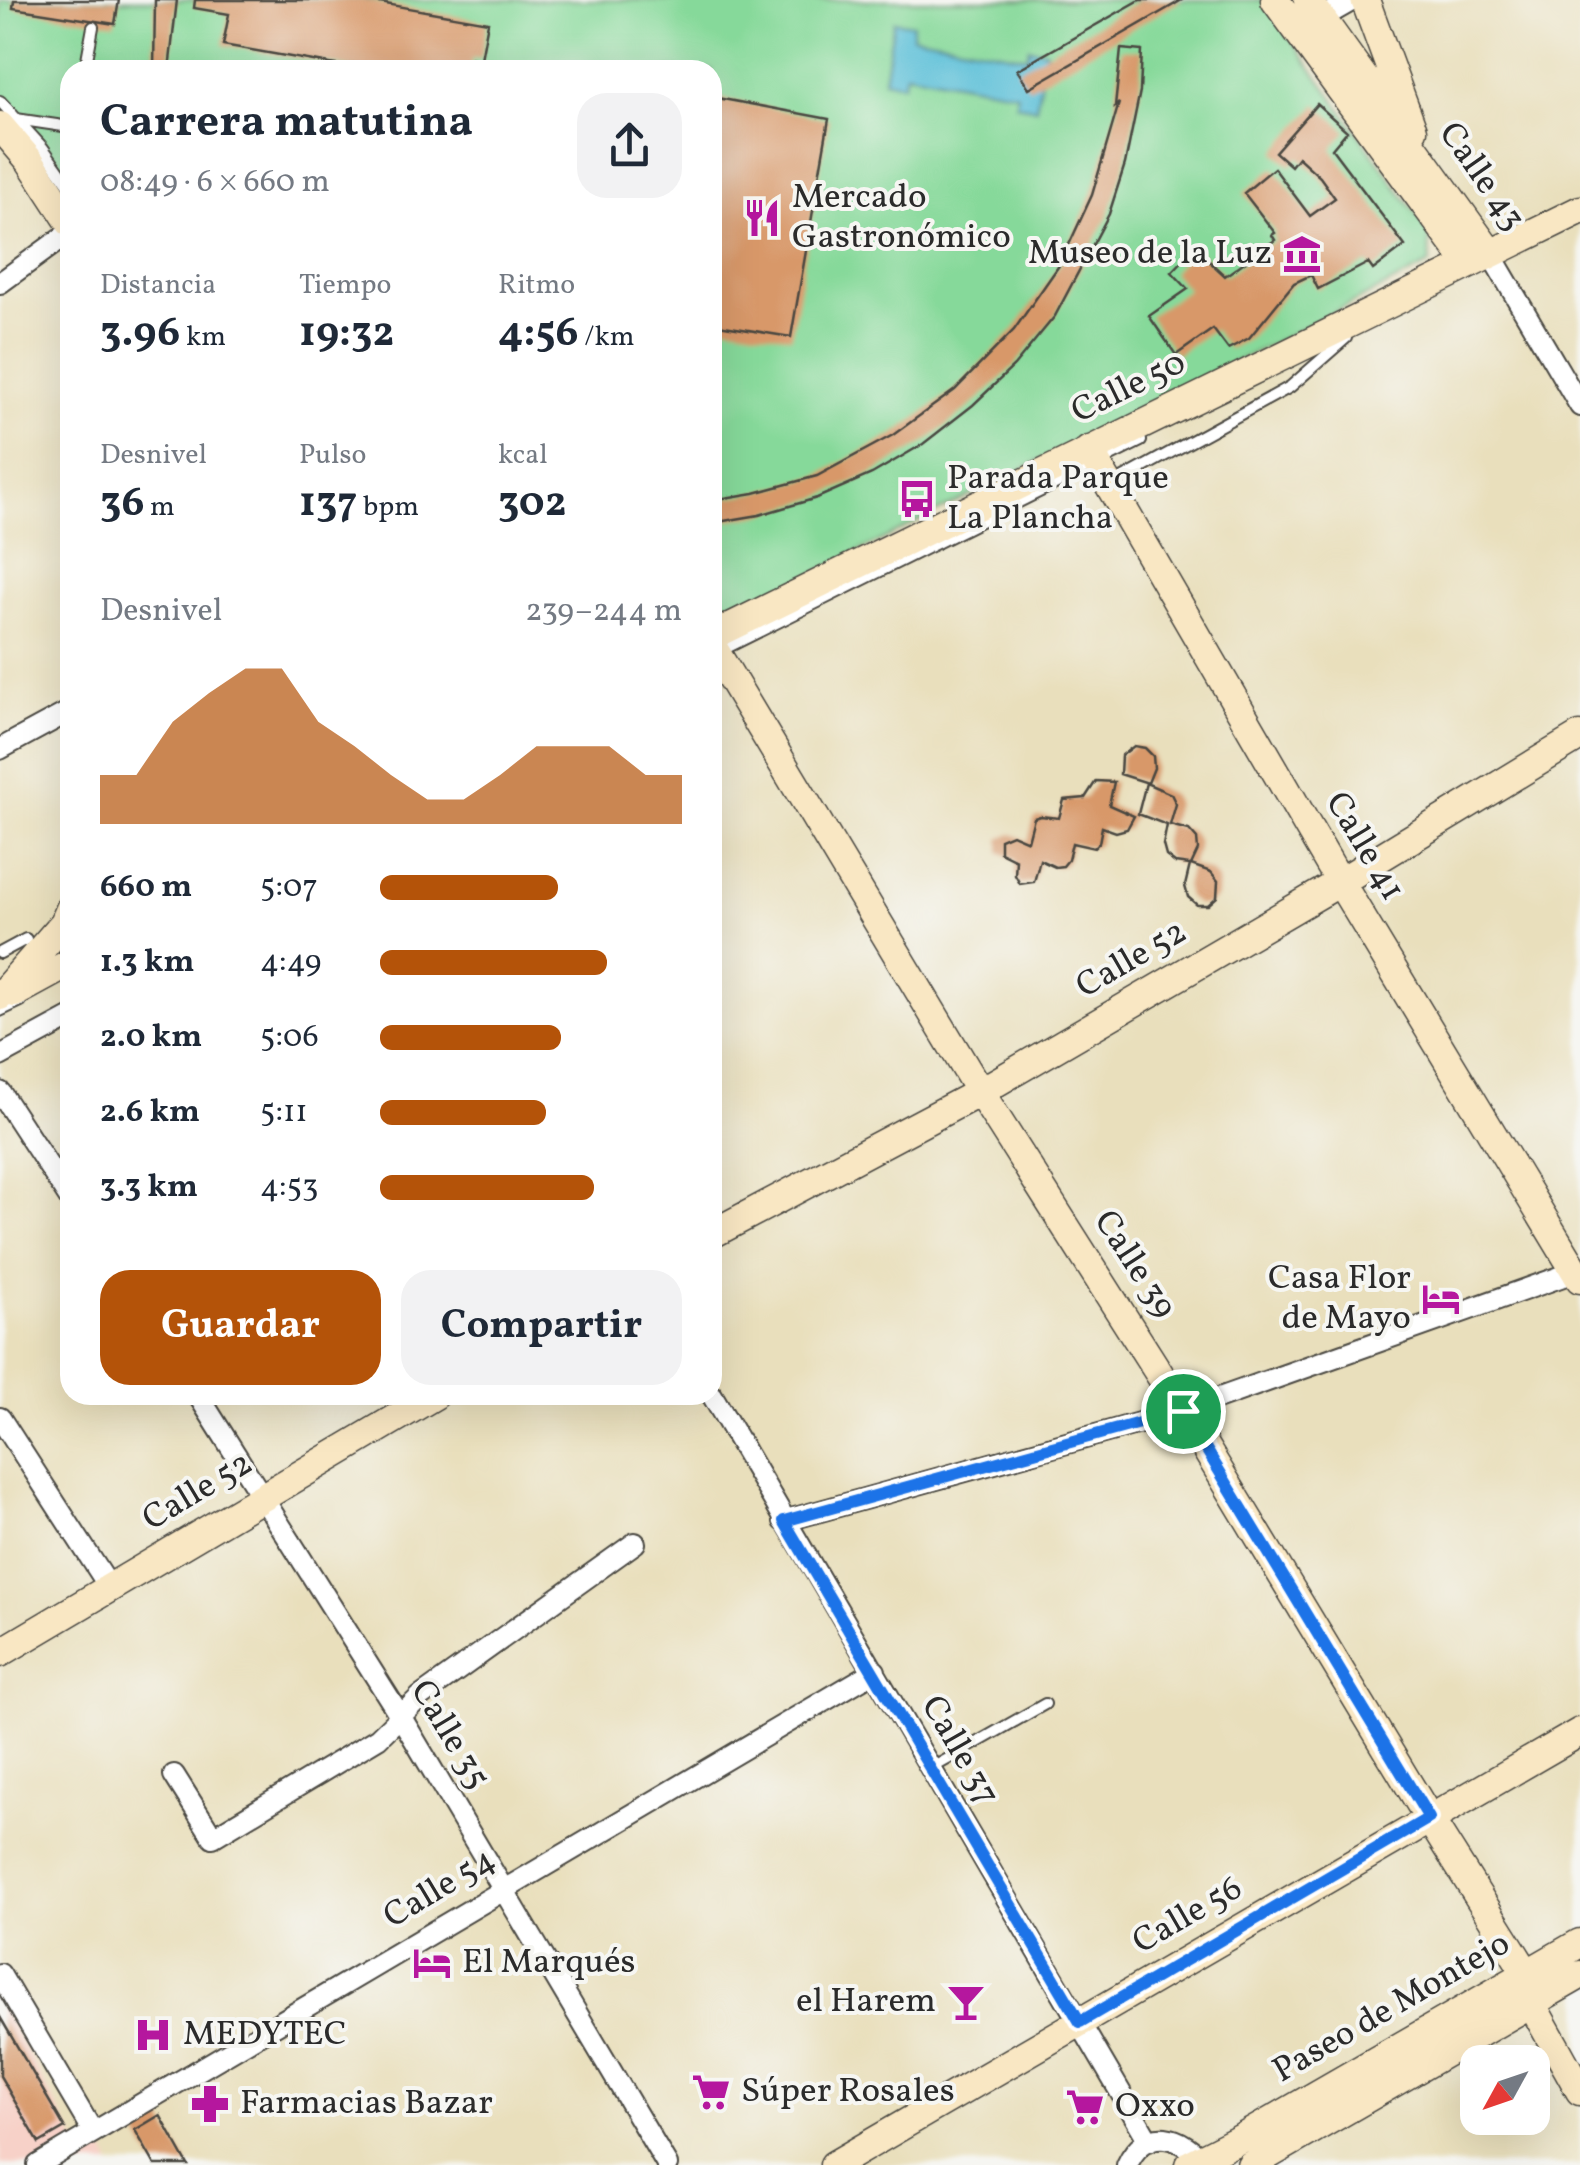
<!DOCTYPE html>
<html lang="es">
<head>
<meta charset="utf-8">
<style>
  :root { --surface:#fff; --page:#f2f2f3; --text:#1f2937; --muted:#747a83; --accent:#b45309 }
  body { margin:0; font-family:Vollkorn,serif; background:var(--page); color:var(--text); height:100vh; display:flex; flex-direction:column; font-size:38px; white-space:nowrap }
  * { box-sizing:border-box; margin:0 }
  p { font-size:32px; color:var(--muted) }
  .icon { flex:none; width:55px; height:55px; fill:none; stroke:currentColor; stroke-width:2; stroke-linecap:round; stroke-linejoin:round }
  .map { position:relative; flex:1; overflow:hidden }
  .drawer { position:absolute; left:60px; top:60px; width:662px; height:1345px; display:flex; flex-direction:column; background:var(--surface); border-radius:30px; box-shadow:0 10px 40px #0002 }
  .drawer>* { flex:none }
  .needle { width:65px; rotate:230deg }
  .controls { position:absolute; left:1460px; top:2045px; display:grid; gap:20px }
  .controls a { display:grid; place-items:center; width:90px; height:90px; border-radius:20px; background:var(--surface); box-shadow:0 10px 40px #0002; font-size:50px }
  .pin { position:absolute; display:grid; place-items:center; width:85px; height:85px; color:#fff; margin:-42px; border:5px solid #fff; border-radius:50%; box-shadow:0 2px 10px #0007 }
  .round { display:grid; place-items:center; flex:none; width:105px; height:105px; border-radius:30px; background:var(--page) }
  .summary { display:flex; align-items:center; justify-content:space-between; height:170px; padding:0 40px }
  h1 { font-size:45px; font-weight:700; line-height:75px }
  .stats { display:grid; grid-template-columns:repeat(3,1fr); gap:15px; height:170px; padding:10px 40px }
  .stats div { display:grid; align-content:center }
  .stats b { font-size:42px; font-weight:700 }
  .stats small { font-size:28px; font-weight:400 }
  .stats p { font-size:28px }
  .chart { height:280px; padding:20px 40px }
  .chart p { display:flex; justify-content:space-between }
  .chart svg { width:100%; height:180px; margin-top:10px; fill:var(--accent); opacity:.7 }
  .button { display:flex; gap:20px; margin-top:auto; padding:20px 40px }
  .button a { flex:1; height:115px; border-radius:30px; background:var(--accent); color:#fff; font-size:40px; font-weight:700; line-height:115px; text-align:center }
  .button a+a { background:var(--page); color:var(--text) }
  ul { padding:0 40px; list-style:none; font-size:32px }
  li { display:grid; grid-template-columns:160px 120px 1fr; align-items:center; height:75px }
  li i { height:25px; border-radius:12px; background:var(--accent) }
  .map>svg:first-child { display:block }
</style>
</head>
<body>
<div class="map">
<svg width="1580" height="2165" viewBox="0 0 1580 2165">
  <rect width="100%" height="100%" fill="#f6f6f2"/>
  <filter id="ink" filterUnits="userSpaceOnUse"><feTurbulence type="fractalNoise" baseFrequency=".01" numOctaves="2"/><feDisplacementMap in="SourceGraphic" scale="20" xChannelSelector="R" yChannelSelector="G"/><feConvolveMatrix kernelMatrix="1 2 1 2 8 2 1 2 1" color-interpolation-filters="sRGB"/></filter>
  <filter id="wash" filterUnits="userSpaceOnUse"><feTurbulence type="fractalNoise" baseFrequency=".0048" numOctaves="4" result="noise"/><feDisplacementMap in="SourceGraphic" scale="40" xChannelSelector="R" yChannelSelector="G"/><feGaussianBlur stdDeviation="2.25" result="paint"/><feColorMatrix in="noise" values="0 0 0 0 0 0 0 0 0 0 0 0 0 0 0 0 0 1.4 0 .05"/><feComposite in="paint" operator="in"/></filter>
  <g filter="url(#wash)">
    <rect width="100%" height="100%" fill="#e9dfbc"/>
    <path fill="#f7d1c8" d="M0,2004L83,2153L101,2144L112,2165H0Z"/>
    <path fill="#86d99a" stroke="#588262" stroke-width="2.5" d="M0,0H1338L1285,31L1429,232L1430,264L713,625L712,70H70V201L0,113Z"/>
    <path fill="#5abfd8" stroke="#427582" stroke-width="2.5" d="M894,21L913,24L912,36L1027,57L1029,48L1046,51L1036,108L1016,104L1017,93L906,73L903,84L884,80Z"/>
    <g id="blocks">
      <path fill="#d89869" d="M14,0H119L115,24L13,8Z
        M155,0H177L169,70H154Z
        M195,0H363L488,22L481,59L472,58L471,70H364L223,45L229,14L194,8Z
        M1140,0H1182L1029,88L1017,70Z
        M1121,49L1142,51L1140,91L1125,164L1109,214L1055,316L1014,366L973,405L923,444L872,474L817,498L759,515L712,523V500L754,493L817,476L893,435L955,390L1014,330L1060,264L1092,195L1119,103L1115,107Z
        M712,97L829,119L791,337L712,324Z
        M1317,104L1347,131L1332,149L1405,246L1373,270L1368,263L1318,289L1311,275L1294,283L1249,338L1228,349L1213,329L1176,355L1149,316L1188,289L1172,272L1195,248L1225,276L1275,240L1272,235L1275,233L1244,193L1274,168L1310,216L1335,198L1320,177L1298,157L1291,166L1275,152Z
        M1134,746L1145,748L1153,756L1154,768L1148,783L1120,774L1121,756Z
        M1096,781L1114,782L1109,805L1134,816L1127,829L1116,832L1102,827L1099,843L1094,848L1072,843L1068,860L1063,866L1055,867L1040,860L1034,882L1020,884L1015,875L1016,860L1000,852V839L1012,834L1028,841L1034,818L1040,816L1059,818L1064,800L1085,798Z
        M1146,783L1171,794L1176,804L1170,825L1189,830L1197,839L1198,850L1191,865L1211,872L1218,881L1217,897L1208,905H1197L1188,897L1185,886L1190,865L1175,863L1166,856L1163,845L1167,825L1138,814Z
        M0,2017L65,2128L39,2143L0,2076Z
        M160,2115L188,2165H155L135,2130Z"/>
    </g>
  </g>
  <g filter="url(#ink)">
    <use href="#blocks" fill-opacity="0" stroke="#484641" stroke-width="2.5"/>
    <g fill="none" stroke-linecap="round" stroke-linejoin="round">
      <g stroke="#484641" stroke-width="14">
        <path id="lane" d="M85,70L93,27
          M0,101L43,148L70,186
          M16,119L70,127
          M1111,485L1290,387L1346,338
          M718,652L1141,441
          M0,953L26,939
          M0,1011L21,1001
          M932,1768L1045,1704"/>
      </g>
      <g stroke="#484641" stroke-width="24">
        <path id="street" d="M1311,24L1353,0
          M1490,253L1580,406
          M0,283L70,232
          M0,749L70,711
          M0,1056L70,1018
          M0,1092L70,1199
          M198,1395L401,1717L667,2165
          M712,1395L1149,2141
          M0,1418L110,1588
          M784,1521L1183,1411L1580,1270
          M174,1775L213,1837L378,1738L420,1697L635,1543
          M0,1974L93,2132
          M38,2165L875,1671
          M1127,2165C1146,2123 1183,2135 1206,2165"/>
      </g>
      <g stroke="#484641" stroke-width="31">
        <path id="secondary" d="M1275,0L1468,263
          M1308,0L1490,253
          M1365,0L1413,130
          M0,126L30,161L70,222
          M1089,450L1340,882L1580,1279
          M712,636L1580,210
          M712,646L980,1092L1183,1411L1429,1818L1527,1974
          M15,993L70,963
          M0,996L64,923L70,909
          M712,1234L980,1092L1340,882L1580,736
          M0,1653L435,1395
          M1531,2003L1580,2091
          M834,2165L1580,1732
          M1189,2165L1242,2138L1580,1943
          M1251,2165L1580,1975"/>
      </g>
      <use href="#lane" stroke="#fff" stroke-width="10"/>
      <use href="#street" stroke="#fff" stroke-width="20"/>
      <use href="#secondary" stroke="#f9e7c3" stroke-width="28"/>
    </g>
  </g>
  <g fill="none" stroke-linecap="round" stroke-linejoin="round" filter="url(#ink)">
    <g stroke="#fff" stroke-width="20">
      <path id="route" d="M1183,1411L1429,1818L1080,2022L784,1521Z"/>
    </g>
    <use href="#route" stroke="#1a73e8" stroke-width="12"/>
  </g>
  <defs>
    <g id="restaurant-bare" transform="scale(3)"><path d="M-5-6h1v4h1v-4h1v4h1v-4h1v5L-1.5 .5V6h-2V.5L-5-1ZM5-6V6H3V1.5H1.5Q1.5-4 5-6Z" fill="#b5179e" stroke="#f6f6f2" stroke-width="2.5" paint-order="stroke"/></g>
    <g id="museum-bare" transform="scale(3)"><path d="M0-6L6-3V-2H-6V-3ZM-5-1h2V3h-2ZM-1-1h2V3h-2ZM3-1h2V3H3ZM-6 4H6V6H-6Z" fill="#b5179e" stroke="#f6f6f2" stroke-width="2.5" paint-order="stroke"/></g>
    <g id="bus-bare" transform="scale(3)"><path d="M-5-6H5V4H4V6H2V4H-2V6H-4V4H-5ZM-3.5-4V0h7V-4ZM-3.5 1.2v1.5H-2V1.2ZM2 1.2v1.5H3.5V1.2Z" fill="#b5179e" stroke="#f6f6f2" stroke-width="2.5" paint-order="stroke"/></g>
    <g id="hotel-bare" transform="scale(3)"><path d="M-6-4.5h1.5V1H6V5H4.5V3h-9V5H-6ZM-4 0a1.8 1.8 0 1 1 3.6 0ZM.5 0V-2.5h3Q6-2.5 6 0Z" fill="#b5179e" stroke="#f6f6f2" stroke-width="2.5" paint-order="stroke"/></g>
    <g id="bar-bare" transform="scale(3)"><path d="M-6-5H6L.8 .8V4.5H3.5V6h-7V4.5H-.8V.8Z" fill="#b5179e" stroke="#f6f6f2" stroke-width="2.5" paint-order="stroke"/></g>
    <g id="hospital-bare" transform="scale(3)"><path d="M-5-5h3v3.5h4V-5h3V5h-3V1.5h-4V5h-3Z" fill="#b5179e" stroke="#f6f6f2" stroke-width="2.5" paint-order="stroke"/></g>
    <g id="supermarket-bare" transform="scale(3)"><path d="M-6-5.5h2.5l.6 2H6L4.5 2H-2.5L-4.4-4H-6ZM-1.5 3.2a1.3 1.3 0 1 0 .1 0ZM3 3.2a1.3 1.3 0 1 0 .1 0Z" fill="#b5179e" stroke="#f6f6f2" stroke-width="2.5" paint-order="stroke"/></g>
    <g id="pharmacy-bare" transform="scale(3)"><path d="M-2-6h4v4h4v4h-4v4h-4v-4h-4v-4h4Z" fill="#b5179e" stroke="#f6f6f2" stroke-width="2.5" paint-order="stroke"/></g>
  </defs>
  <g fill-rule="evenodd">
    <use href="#restaurant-bare" x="762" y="218"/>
    <use href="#museum-bare" x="1302" y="254"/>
    <use href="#bus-bare" x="917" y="499"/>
    <use href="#hotel-bare" x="1441" y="1299"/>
    <use href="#hotel-bare" x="432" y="1963"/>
    <use href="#bar-bare" x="966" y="2002"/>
    <use href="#hospital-bare" x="153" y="2035"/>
    <use href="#supermarket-bare" x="711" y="2092"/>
    <use href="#pharmacy-bare" x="210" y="2104"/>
    <use href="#supermarket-bare" x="1085" y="2107"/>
  </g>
  <g text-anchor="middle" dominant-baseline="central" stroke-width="8" stroke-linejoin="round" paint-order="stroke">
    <g font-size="35" fill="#2b2b2b" stroke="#f6f6f2">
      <text transform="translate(1481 177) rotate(55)">Calle 43</text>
      <text transform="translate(1129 388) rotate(-26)">Calle 50</text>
      <text transform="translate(1364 847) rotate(59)">Calle 41</text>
      <text transform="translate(1132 960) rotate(-30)">Calle 52</text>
      <text transform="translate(1134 1265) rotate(57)">Calle 39</text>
      <text transform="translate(198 1492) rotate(-31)">Calle 52</text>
      <text transform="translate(449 1735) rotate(59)">Calle 35</text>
      <text transform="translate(959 1751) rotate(60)">Calle 37</text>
      <text transform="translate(440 1889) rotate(-31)">Calle 54</text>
      <text transform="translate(1188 1916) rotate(-30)">Calle 56</text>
      <text transform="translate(1392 2008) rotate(-30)">Paseo de Montejo</text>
    </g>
    <g font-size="35" fill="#2b2b2b" stroke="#f6f6f2" text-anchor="start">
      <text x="792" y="198">Mercado<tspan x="792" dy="40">Gastronómico</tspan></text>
      <text x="1272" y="254" text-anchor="end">Museo de la Luz</text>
      <text x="947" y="479">Parada Parque<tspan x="947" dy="40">La Plancha</tspan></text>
      <text x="1411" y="1279" text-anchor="end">Casa Flor<tspan x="1411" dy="40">de Mayo</tspan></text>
      <text x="462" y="1963">El Marqués</text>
      <text x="936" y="2002" text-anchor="end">el Harem</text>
      <text x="183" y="2035">MEDYTEC</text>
      <text x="741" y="2092">Súper Rosales</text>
      <text x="240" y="2104">Farmacias Bazar</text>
      <text x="1115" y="2107">Oxxo</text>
    </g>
  </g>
</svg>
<div class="controls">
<a><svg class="needle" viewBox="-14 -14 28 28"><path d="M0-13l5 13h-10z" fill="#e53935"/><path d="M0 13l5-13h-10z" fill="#747a83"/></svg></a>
</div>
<div class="pin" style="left:1183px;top:1411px;background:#1e9e55"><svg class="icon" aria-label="arrive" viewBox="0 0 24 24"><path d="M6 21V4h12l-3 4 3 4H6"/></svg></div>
<section class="drawer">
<div class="summary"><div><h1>Carrera matutina</h1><p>08:49 · 6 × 660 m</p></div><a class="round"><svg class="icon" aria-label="share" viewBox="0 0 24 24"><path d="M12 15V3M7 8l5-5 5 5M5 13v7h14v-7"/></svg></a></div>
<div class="stats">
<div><p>Distancia</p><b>3.96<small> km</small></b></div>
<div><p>Tiempo</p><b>19:32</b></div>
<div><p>Ritmo</p><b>4:56<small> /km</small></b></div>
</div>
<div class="stats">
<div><p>Desnivel</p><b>36<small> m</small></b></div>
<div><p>Pulso</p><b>137<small> bpm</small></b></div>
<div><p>kcal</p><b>302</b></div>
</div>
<div class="chart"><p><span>Desnivel</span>239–244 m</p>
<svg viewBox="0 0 160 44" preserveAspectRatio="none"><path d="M0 44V32L10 32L20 19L30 12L40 6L50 6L60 19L70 25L80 32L90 38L100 38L110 32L120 25L130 25L140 25L150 32L160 32V44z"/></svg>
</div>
<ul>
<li><b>660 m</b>5:07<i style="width:59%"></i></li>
<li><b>1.3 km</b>4:49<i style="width:75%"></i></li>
<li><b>2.0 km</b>5:06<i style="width:60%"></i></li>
<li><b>2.6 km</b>5:11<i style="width:55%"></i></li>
<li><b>3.3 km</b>4:53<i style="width:71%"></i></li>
</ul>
<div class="button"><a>Guardar</a><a>Compartir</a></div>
</section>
</div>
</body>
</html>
